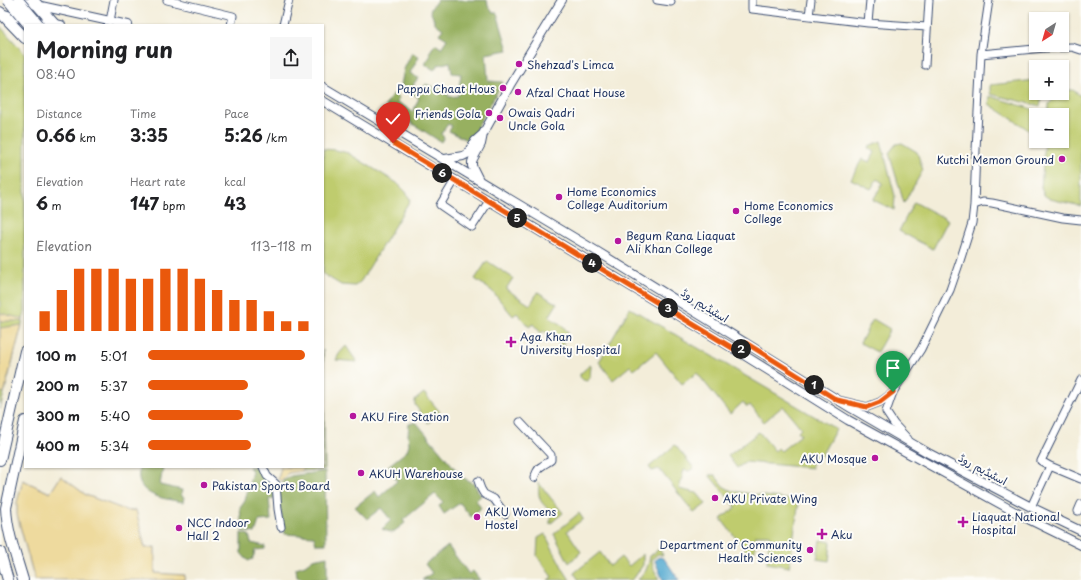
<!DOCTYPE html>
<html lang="en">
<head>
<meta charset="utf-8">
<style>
  :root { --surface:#fff; --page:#f6f6f6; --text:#202124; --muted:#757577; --accent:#ea580c }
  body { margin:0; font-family:"Playpen Sans","Playpen Sans Arabic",sans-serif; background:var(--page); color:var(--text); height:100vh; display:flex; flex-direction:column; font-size:15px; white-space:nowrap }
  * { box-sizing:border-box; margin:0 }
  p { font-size:13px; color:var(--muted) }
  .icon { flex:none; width:22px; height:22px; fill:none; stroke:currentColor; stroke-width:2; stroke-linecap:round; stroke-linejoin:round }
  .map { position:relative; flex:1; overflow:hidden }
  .drawer { position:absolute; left:24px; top:24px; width:300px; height:444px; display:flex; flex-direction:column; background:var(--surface); border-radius:0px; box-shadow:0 1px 3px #0004 }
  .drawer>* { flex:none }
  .needle { width:26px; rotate:217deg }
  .controls { position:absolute; left:1029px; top:12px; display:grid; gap:8px }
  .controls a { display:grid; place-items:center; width:40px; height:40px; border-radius:0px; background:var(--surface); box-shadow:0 1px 3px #0004; font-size:20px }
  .pin { position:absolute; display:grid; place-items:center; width:34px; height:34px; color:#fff; margin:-41px -17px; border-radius:50% 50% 50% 0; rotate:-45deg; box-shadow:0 0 4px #0007 }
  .pin .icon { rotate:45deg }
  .km { position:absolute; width:20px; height:20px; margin:-10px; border-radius:50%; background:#222; color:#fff; font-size:11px; line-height:20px; text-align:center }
  .round { display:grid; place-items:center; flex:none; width:42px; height:42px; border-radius:0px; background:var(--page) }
  .head { display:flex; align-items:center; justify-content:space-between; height:68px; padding:0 12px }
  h1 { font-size:22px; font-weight:700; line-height:30px }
  .metrics { display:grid; grid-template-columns:repeat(3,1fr); gap:6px; height:68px; padding:4px 12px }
  .metrics div { display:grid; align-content:center }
  .metrics b { font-size:17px; font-weight:700 }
  .metrics small { font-size:11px; font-weight:400 }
  .metrics p { font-size:11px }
  .chart { height:112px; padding:8px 12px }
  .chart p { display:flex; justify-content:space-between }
  .chart svg { width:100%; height:72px; margin-top:4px; stroke:var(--accent); stroke-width:6 }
  ul { padding:0 12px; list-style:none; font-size:13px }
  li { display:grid; grid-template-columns:64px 48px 1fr; align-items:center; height:30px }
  li i { height:10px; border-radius:5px; background:var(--accent) }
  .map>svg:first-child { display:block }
</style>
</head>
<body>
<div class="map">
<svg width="1081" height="580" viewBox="0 0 1081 580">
  <rect width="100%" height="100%" fill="#fdfcf7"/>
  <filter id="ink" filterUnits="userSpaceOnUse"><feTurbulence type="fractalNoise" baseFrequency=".025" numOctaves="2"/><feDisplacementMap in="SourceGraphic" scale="8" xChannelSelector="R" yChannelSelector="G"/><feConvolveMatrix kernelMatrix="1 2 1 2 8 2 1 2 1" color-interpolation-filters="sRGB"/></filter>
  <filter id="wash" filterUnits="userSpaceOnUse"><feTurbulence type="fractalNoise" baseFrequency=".012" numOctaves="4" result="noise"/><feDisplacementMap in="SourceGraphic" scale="16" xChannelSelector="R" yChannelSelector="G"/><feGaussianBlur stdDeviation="0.9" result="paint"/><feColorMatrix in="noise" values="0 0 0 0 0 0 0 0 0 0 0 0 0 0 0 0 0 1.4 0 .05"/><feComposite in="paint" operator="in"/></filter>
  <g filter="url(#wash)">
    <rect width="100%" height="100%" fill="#f3edd9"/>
    <path fill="#bfcc6e" stroke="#6d7e66" d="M0,26L25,54V312L0,409Z
      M1036,80V93H1043L1040,106L990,94V85Z
      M1064,90H1073L1081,96V206L1050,199L1044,195L1041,188L1045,141H1062V115H1048L1049,104L1058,94L1062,93V91Z
      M990,96L1042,112L1041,115H1036V130L1035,134L989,104Z
      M881,141L895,196L894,210L873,200L883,183L877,179L871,189L851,179L862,159L870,162L875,152L868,148L869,146Z
      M902,143L917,152L923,170L904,203L889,153L896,144Z
      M323,149L336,150L348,153L397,183L406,192L410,200L361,281L355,286L341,285L323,274Z
      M914,202L948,220L933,249L899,231Z
      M487,261L513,278L506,289L530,305L538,292L557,304L549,317L563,326L568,333L562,344L567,349L565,351L552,336L550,337L544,331L541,333L533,324L529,327L517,313L513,316L492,291L475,279Z
      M630,308L836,429L821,456L816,461L812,456L810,457L812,468L746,462L737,468L728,456L759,432L775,451L778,448L781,451L801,435L798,431L801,428L783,406L764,422L750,405L747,407L743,402L730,414L697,373L682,384L656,352L634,370L630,366L613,380L599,362Z
      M873,319L890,329L877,352L860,343Z
      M346,346L357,362L336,360L339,354Z
      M323,350L325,469L303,471V467H323Z
      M590,365L591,366L590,377L587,381L583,380L580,377V374Z
      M424,393L440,412L428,423L415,405V400Z
      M675,445L694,468L689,471L684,470L679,489L697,493L706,504L694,513L659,469L652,471L649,467Z
      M709,475H715L723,486L732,491L799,501L789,567L767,563L770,535H756L755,550L749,555L721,519L736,507Z
      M538,482L563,513L550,524V521C556,512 543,507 540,499C538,494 539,488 538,482Z
      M579,513L583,519L567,531L581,552L569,563L554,534Z
      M545,534L563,569L570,580H548L552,577L537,556L538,538Z
      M820,540L831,542L829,561L817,559Z
      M659,549L663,555L658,554L652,559L653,567L659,580H638L646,570L649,562L650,556Z
      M600,552L610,566L621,557L629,566L643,554V565L634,578L631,580H579L574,573Z"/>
    <path fill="#97b061" stroke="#597060" d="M437,0H487L488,5L493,13H497L508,50L486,54L488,81L503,82L469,141L449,131L452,126L448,124L441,134L444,137L441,142L385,106L393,94L399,98L397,102L413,112L419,98L401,85L404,69L412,53L419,57L410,73L418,78L413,85L422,90L426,84L433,87L441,89L442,93L448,94L449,97L458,96L461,74L452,73L450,62L438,65L434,70L425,64L431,55L429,53L435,44L441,48L447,39L439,34L443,29L435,23L430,10Z
      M416,422L462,477L474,484L481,496L476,500L481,508L471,517L460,503L444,514L439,506L443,502L435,494L403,520L405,523L392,533L382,529L391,520L381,508L367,519L355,507L375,491L379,497L397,481L388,466L407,451L409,444L408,435L409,424Z
      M139,467H163L160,485L182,490L181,495L184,497L183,502C168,499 147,498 140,483C138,479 139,472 139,467Z
      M249,467H261L273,486L274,498L269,499L271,520L259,521L255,533L242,531L240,508L245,501L252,471Z
      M325,471L326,544H316L314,536L285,534L280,509L279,491L283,481L291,476Z
      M241,533L249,535L251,543L265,546V549L255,550L253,559L248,561L241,553Z
      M448,546L469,574L473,571L480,580H422L432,573L425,564Z
      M327,556V580H305L297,577L296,568L305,565L313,559Z"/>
    <path fill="#eeda9e" stroke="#84847e" d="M0,313L23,319V321H0Z
      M22,325L4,393L0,392V328Z
      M281,467H303V471L288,473L281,481L278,479Z
      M61,476L86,495L128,511L136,510L145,548L155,547V573L185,575L184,580H34V577L17,515V502L23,480L50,493Z"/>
    <path fill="#53a9d0" stroke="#376c97" d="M660,557L664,559L666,561L679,580H663L655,561L657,558Z"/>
  </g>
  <g filter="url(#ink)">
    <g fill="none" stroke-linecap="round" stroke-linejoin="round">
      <g stroke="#3b4c70" stroke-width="9">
        <path id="minor" d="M167,0L233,16L231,25
          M657,0L671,2
          M752,0V9L868,23L927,27
          M809,16L811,0
          M110,21L114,0
          M868,23L870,0
          M283,25L289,0
          M981,54L1045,48L1072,47L1081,50
          M925,65L929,0
          M455,180L440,205L472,227L489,201
          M974,205L983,202L992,203L1063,218L1081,220
          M842,401L867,407L880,402L893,393
          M520,422L551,455V460C548,463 545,463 542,466C537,468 536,474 534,478
          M908,439L894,424L886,412L893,392L921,349L950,290L959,264L972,223L974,205L976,150L981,54L989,0
          M1050,466L1081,479
          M263,467L267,476L276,484L278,509L281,527
          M478,481L481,489L484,494L494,499L505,514
          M1031,507L1050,466L1041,461L1081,380
          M1078,511L1081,504"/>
      </g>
      <g stroke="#3b4c70" stroke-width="10">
        <path id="major" d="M18,1L128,25
          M1,13L29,21L61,25
          M323,87L598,252L851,408L930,454L1031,507L1081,531
          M323,101L440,172L455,180L739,352L848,420L1026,518L1081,545
          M445,159L463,156L467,154L475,141L483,134L510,85L562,0
          M479,180L472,166V162L473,159L481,144L483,134"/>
      </g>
      <g stroke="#3b4c70" stroke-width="12">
        <path id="highway" d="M33,0L55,25
          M0,12L25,38
          M0,460L25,351
          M0,552L8,580
          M23,580C16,556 7,532 6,508L25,421"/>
      </g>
      <use href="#minor" stroke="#fff" stroke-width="7"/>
      <use href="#major" stroke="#fff" stroke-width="8"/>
      <use href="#highway" stroke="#fff" stroke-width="10"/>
      <g stroke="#3b4c70" stroke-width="12" stroke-linecap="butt">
        <path id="highway-bridge" d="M8,0L29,25
          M18,0L39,25"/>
      </g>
      <use href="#highway-bridge" stroke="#fff" stroke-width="10"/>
    </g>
  </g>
  <g fill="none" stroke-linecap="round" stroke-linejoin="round" filter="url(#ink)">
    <g stroke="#fff" stroke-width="8">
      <path id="route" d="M393,143L739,352L746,343L837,400L867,407L880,402L893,392"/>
    </g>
    <use href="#route" stroke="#ea580c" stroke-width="5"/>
  </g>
  <g fill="#b5179e" stroke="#fdfcf7" stroke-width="1.5">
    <circle cx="519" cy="64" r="4"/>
    <circle cx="503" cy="88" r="4"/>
    <circle cx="518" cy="92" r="4"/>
    <circle cx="489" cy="113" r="4"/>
    <circle cx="500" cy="118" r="4"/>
    <circle cx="1062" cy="159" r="4"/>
    <circle cx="559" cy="197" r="4"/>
    <circle cx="736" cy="211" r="4"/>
    <circle cx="618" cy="241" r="4"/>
    <path d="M509 336h4v4h4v4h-4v4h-4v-4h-4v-4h4z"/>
    <circle cx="353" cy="416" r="4"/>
    <circle cx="875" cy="458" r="4"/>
    <circle cx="361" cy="473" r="4"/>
    <circle cx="204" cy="485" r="4"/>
    <circle cx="715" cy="498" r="4"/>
    <circle cx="477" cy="517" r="4"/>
    <path d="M961 516h4v4h4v4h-4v4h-4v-4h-4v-4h4z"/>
    <circle cx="179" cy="528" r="4"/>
    <path d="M820 528h4v4h4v4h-4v4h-4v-4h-4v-4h4z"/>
    <circle cx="810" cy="550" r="4"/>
  </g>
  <g text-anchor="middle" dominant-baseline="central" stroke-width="4" stroke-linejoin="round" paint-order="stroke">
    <g font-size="11" fill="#1b2f5e" stroke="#fdfcf7" text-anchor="start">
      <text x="527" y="64">Shehzad's Limca</text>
      <text x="495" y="88" text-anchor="end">Pappu Chaat Hous</text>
      <text x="526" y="92">Afzal Chaat House</text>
      <text x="508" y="112">Owais Qadri<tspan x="508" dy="13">Uncle Gola</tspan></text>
      <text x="481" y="113" text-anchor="end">Friends Gola</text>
      <text x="1054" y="159" text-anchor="end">Kutchi Memon Ground</text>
      <text x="567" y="191">Home Economics<tspan x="567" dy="13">College Auditorium</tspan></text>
      <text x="744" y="205">Home Economics<tspan x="744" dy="13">College</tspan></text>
      <text x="626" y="235">Begum Rana Liaquat<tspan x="626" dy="13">Ali Khan College</tspan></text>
      <text x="520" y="336">Aga Khan<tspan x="520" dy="13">University Hospital</tspan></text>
      <text x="361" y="416">AKU Fire Station</text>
      <text x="867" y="458" text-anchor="end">AKU Mosque</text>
      <text x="369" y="473">AKUH Warehouse</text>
      <text x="212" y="485">Pakistan Sports Board</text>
      <text x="723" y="498">AKU Private Wing</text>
      <text x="485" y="511">AKU Womens<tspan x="485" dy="13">Hostel</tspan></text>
      <text x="972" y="516">Liaquat National<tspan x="972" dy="13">Hospital</tspan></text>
      <text x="187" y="522">NCC Indoor<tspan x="187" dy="13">Hall 2</tspan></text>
      <text x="831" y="534">Aku</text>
      <text x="802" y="544" text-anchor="end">Department of Community<tspan x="802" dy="13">Health Sciences</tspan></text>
    </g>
    <g font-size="11" fill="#1b2f5e" stroke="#fdfcf7">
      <text transform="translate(705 305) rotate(32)">اسٹیڈیم روڈ</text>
      <text transform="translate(983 469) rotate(28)">اسٹیڈیم روڈ</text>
    </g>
  </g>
</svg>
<div class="controls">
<a><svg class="needle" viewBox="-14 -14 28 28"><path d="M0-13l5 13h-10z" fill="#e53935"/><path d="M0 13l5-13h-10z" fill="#757577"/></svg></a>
<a>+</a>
<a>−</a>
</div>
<div class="pin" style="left:893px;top:392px;background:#1e9e55"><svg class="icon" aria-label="arrive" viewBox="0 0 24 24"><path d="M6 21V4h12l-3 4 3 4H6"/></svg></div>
<div class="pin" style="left:393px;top:143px;background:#d93025"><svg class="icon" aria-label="check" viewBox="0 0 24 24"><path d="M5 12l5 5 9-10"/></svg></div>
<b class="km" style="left:814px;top:385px">1</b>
<b class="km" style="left:741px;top:349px">2</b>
<b class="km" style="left:668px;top:308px">3</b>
<b class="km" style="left:592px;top:263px">4</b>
<b class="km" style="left:517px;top:218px">5</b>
<b class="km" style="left:442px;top:173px">6</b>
<section class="drawer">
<div class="head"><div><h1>Morning run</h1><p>08:40</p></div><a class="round"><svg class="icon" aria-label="share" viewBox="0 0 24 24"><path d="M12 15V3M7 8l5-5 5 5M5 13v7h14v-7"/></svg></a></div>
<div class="metrics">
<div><p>Distance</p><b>0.66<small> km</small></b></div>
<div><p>Time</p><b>3:35</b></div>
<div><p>Pace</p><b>5:26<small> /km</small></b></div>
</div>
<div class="metrics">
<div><p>Elevation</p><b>6<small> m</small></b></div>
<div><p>Heart rate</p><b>147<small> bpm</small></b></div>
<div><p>kcal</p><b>43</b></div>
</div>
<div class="chart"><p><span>Elevation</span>113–118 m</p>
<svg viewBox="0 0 160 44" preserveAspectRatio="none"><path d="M5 44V32M15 44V19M25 44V6M35 44V6M45 44V6M55 44V12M65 44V12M75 44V6M85 44V6M95 44V12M105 44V19M115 44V25M125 44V25M135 44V32M145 44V38M155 44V38"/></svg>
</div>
<ul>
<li><b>100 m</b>5:01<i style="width:96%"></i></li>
<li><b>200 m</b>5:37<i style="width:61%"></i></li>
<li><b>300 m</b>5:40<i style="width:58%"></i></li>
<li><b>400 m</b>5:34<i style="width:63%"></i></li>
</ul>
</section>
</div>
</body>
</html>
